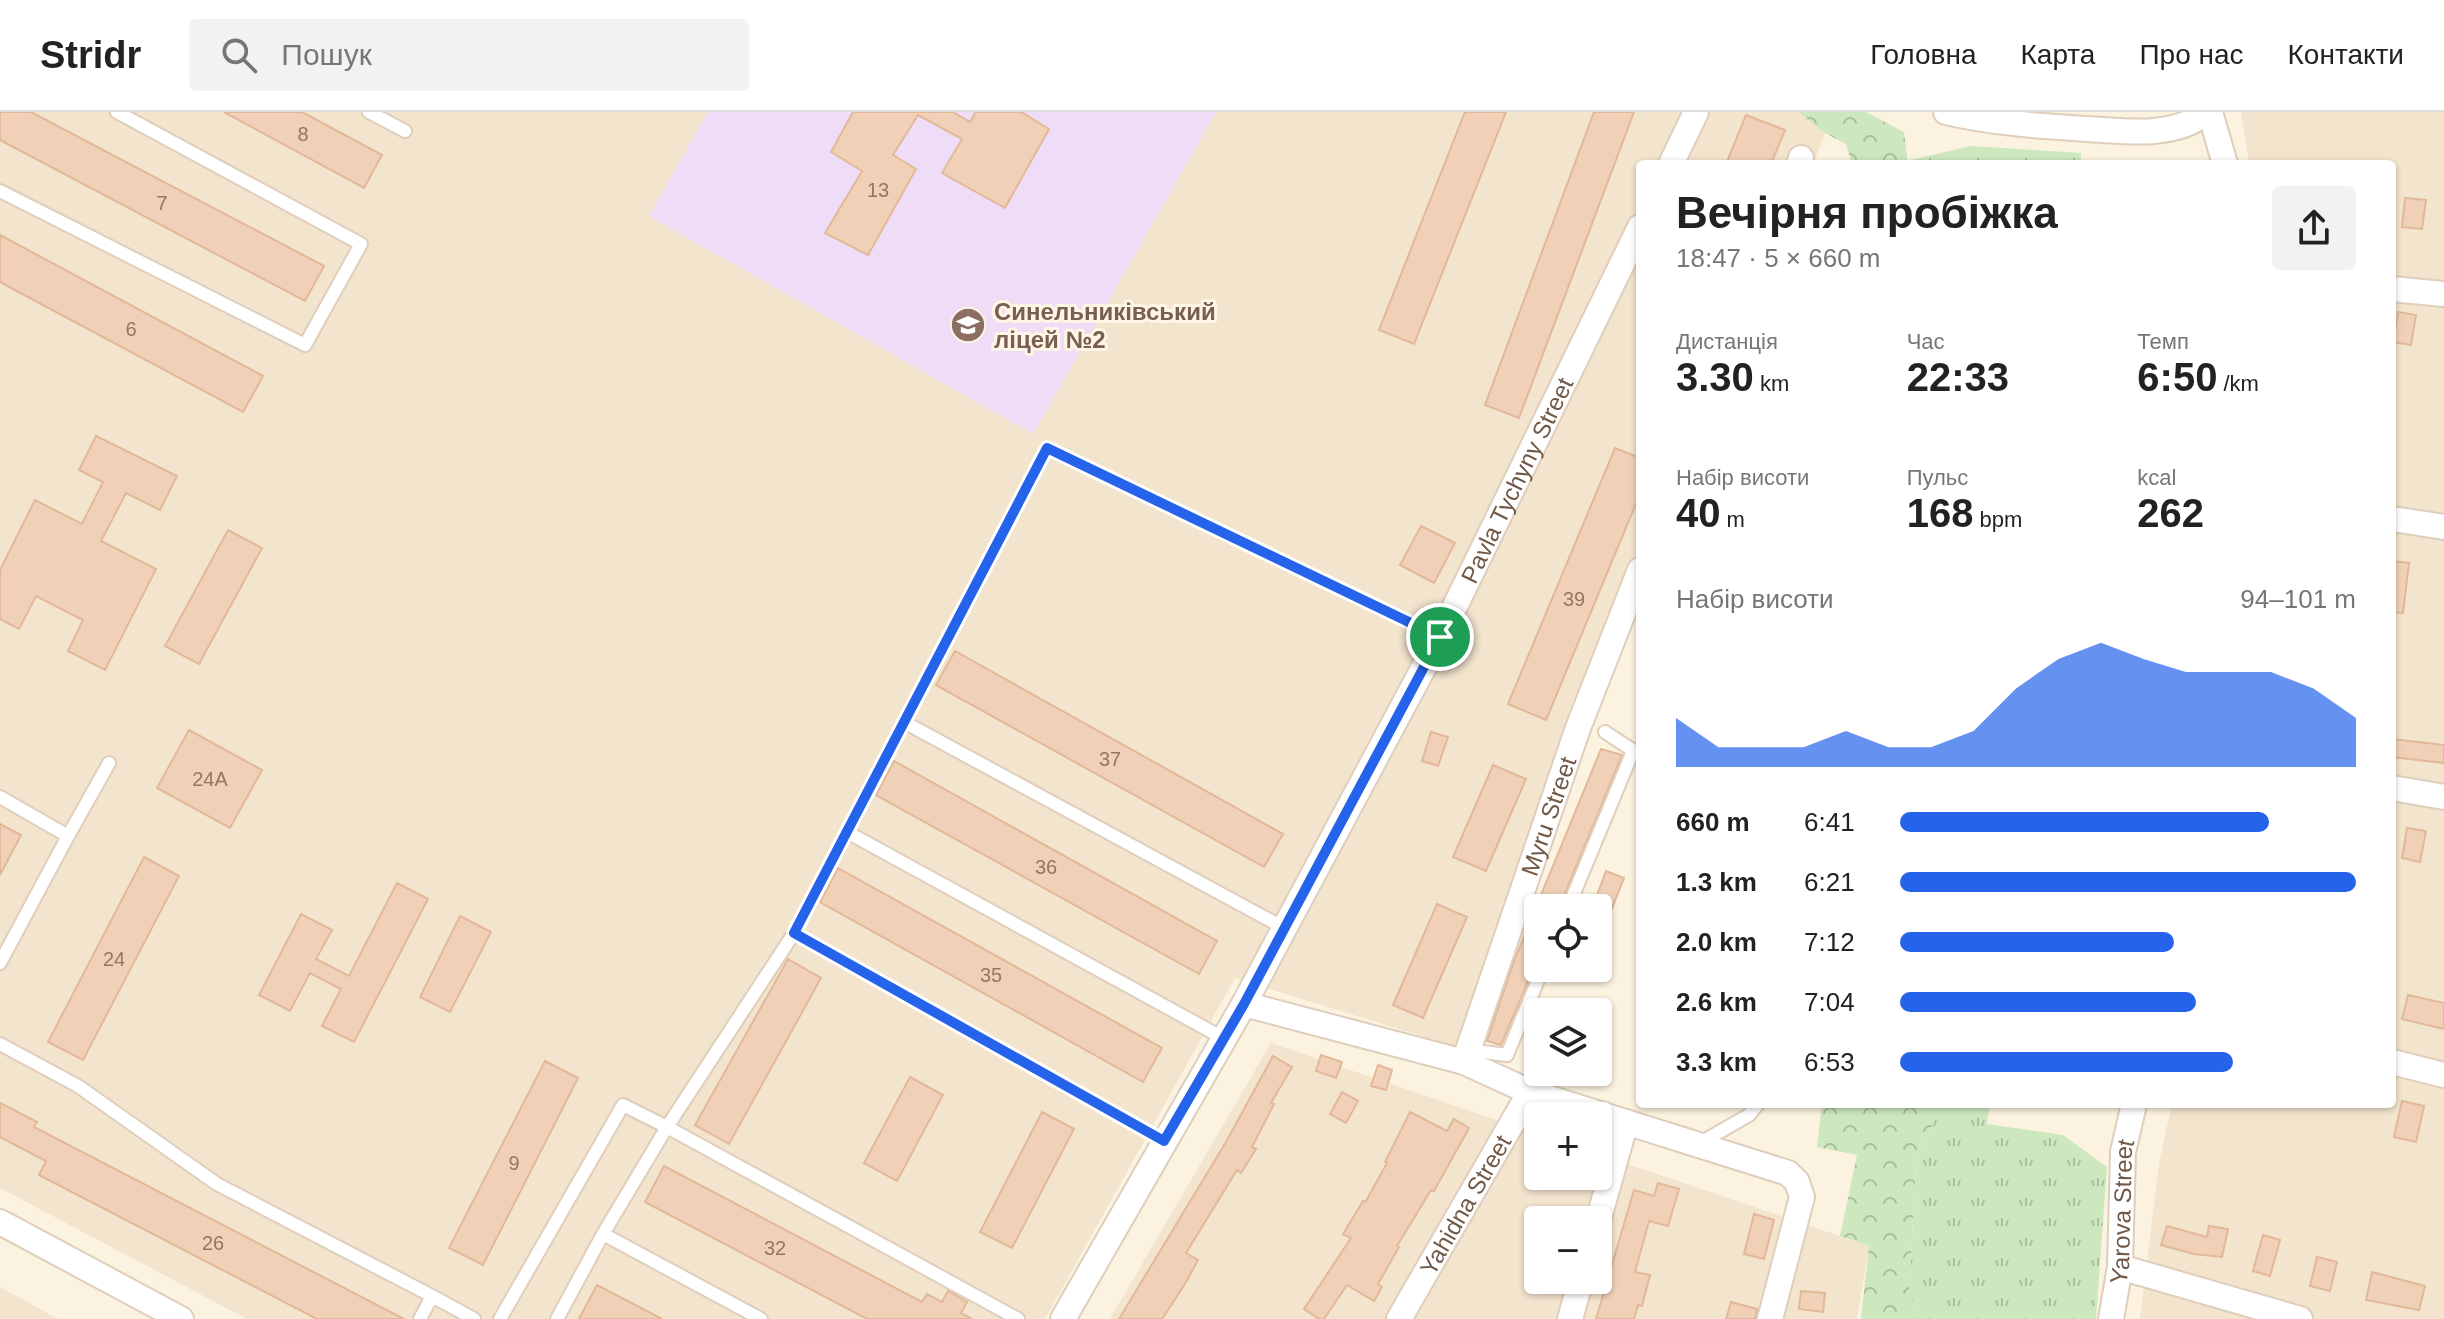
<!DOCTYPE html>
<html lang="uk">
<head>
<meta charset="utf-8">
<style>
  :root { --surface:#fff; --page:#f2f2f2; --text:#222; --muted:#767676; --line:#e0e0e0; --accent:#2563eb }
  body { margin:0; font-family:Helvetica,sans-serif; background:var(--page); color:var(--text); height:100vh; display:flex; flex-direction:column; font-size:30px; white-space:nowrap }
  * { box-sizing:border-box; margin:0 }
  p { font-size:26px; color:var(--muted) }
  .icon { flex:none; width:44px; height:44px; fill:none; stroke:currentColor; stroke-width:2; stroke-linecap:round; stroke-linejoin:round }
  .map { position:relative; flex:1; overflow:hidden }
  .sheet { position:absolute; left:1636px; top:48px; width:760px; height:948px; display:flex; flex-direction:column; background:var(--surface); border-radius:8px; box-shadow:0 2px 6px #0004 }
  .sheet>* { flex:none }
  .controls { position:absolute; left:1524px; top:782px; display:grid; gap:16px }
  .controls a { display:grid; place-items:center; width:88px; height:88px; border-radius:8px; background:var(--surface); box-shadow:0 2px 6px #0004; font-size:40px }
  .pin { position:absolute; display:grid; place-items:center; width:68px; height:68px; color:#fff; margin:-34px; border:4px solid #fff; border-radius:50%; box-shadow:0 2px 8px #0007 }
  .round { display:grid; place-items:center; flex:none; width:84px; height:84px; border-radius:8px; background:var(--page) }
  .headline { display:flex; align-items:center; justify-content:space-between; height:136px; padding:0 40px }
  h1 { font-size:44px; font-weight:700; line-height:60px }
  .metrics { display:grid; grid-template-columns:repeat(3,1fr); gap:12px; height:136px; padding:8px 40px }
  .metrics div { display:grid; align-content:center }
  .metrics b { font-size:40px; font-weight:700 }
  .metrics small { font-size:22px; font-weight:400 }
  .metrics p { font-size:22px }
  .chart { height:224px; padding:16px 40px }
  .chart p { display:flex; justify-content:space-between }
  .chart svg { width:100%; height:144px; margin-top:8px; fill:var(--accent); opacity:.7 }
  ul { padding:0 40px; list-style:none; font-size:26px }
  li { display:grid; grid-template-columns:128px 96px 1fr; align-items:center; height:60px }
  li i { height:20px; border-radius:10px; background:var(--accent) }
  header { display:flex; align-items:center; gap:48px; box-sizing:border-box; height:112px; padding:0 40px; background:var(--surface); border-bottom:2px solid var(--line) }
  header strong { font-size:38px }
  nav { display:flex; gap:44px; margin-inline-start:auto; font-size:28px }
  .search { width:560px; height:72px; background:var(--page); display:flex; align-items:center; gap:20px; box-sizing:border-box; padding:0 28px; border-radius:8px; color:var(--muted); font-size:30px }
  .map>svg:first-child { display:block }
</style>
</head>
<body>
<header>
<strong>Stridr</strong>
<div class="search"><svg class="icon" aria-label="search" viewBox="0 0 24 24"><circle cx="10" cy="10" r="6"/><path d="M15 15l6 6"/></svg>Пошук</div>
<nav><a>Головна</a><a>Карта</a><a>Про нас</a><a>Контакти</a></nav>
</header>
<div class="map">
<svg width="2444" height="1207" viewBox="0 0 2444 1207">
  <defs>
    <pattern id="grass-tufts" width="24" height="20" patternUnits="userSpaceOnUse" patternTransform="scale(2)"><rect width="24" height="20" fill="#cde8bf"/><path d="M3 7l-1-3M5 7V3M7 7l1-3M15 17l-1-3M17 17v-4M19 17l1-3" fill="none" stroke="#abbf9d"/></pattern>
    <pattern id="forest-crowns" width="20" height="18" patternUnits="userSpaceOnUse" patternTransform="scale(2)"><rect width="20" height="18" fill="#cde8bf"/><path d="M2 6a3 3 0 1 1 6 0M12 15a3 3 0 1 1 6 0" fill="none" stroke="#abbf9d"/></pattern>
  </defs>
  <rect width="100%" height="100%" fill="#fbf2df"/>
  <path fill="#f3e4ce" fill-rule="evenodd" d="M0,0H1798L1825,21L1813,52H1640V486L1460,936L1235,866L1045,1207H247L0,1076Z
    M2241,0H2444V1207H2140L2159,1052L2172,992H2392V52H2249Z
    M1271,931L1538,1022V1064H1598V1042L1869,1134L1857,1207H1110ZM1538,1108H1598V1168H1538Z
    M0,1175L58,1207H0Z"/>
  <path fill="#efddf7" d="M708,0H1216L1033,322L649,104Z"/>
  <path fill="url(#grass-tufts)" d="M1971,34L2081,41V52H1908L1906,49Z
    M1941,992H1990L1987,1012L2063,1023L2107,1055L2096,1207H1922L1909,1185L1916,1054Z"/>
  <path fill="url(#forest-crowns)" d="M1798,0H1866L1904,20L1908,52H1852L1846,32L1825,21Z
    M1822,992H1941L1916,1054L1909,1185L1922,1207H1861L1869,1134L1840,1124L1857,1043L1817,1035Z"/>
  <path fill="#f0d1b8" stroke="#e2b898" stroke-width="2" d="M0,0H31L324,154L305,189L0,28Z
    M224,0H302L382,43L364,76Z
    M853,0H953L970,10L976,0H1021L1049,17L1005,96L942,61L962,27L918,3L893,43L916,57L868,143L825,121L862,59L831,40Z
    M1465,0H1506L1414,232L1379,218Z
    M1594,0H1634L1519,306L1485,293Z
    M1746,3L1785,18L1771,52H1726Z
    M2405,86L2426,88L2422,117L2402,115Z
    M0,123L263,264L243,300L0,170Z
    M2398,200L2416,203L2411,233L2393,230Z
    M96,324L177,364L160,398L126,381L101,429L156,457L105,558L68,539L83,508L36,484L19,517L0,507V458L35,388L82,412L103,370L79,358Z
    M1615,336L1640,346V382L1546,608L1508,592Z
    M1421,414L1455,431L1434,471L1400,453Z
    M228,418L262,436L199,552L165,534Z
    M2392,449L2409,451L2403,501L2392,500Z
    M955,539L1283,722L1264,755L936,573Z
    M189,618L262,658L230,716L157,676Z
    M1431,620L1448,625L1438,654L1422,649Z
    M2392,627L2444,633V651L2392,645Z
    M1601,637L1622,643L1559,796H1538V846L1501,933L1487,929L1514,849Z
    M894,649L1217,829L1199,862L876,683Z
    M1493,653L1526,667L1486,759L1453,745Z
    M0,712L21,723L0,763Z
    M2407,716L2426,719L2420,750L2402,746Z
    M144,745L179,764L83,948L48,930Z
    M838,756L1162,936L1143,970L820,790Z
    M1606,759L1624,766L1610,801L1593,794Z
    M397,771L428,787L354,930L322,914L341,877L310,861L290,899L259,883L301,802L332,818L316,847L349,864Z
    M1437,792L1467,805L1423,906L1393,893Z
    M460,804L491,820L450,900L420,885Z
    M788,847L821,866L729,1032L695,1013Z
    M2408,883L2444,891V917L2402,907Z
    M1321,943L1342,950L1336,966L1316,959Z
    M1273,944L1292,955L1271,991L1274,992L1252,1035L1256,1037L1241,1061L1237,1058L1186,1141L1198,1148L1185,1172L1162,1207H1119L1226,1030Z
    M545,949L578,966L483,1153L449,1136Z
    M1378,953L1392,958L1386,978L1371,974Z
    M910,965L943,983L897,1069L864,1051Z
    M1342,980L1358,989L1346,1011L1330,1002Z
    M2402,989L2424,994L2416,1030L2394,1025Z
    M0,991L37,1010L34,1015L404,1207H317L39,1063L46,1049L0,1025Z
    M1042,1000L1074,1017L1012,1136L980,1120Z
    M1410,1000L1447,1019L1454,1007L1469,1016L1434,1079L1431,1078L1397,1134L1399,1135L1378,1172L1382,1175L1374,1189L1347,1173L1324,1207H1319L1304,1197L1351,1126L1343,1122L1363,1089H1366L1387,1051L1385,1050Z
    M664,1054L922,1190L927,1182L942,1190L948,1179L967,1190L961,1201L972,1207H867L645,1090Z
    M1658,1071L1679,1077L1668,1114L1649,1109L1635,1160L1650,1163L1642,1194L1638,1193L1634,1207H1596L1634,1078L1654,1084Z
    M1754,1102L1774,1108L1764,1147L1744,1142Z
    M2167,1114L2207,1125L2209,1114L2228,1117L2222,1145L2194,1142L2161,1133Z
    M2263,1123L2280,1128L2270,1164L2253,1159Z
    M2317,1145L2337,1150L2330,1179L2310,1174Z
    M2372,1160L2425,1174L2419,1198L2366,1188Z
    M597,1173L662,1207H579Z
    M1801,1179L1825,1181L1823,1200L1799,1197Z
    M1731,1190L1757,1197L1755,1207H1726Z"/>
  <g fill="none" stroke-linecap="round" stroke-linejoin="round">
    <g stroke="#dfcebc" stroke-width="16">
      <path id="lane" d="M369,0L405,19
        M0,79L305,233L361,132L117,0
        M904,610L1284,816
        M1605,620L1640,643
        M0,685L68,724L0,851
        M847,720L1223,926
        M68,724L109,651
        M1568,796L1633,639
        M794,821L1164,1029
        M0,932L78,974L217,1072L432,1184
        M1468,938L1507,943L1543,856
        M1700,1031L1749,1003L1758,992
        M603,1122L667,1015L1018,1207
        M420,1207L432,1184L474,1207
        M500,1207L623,993L667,1015L794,821L1047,336L1440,525
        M557,1207L603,1122L761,1207"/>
    </g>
    <g stroke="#dfcebc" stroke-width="28">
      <g id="street">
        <path d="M1946,0C1992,11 2040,14 2087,17C2109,18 2132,21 2154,19C2173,17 2192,13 2205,0"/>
        <path d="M2210,0L2225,52"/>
        <path d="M1671,52L1696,0"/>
        <path d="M1799,52L1801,46"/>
        <path d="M2392,177L2444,182"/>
        <path d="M2392,407L2444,415"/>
        <path d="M2392,676L2444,685"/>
        <path d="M1244,892L1464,950L1530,980L1788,1061L1797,1070L1802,1085L1770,1207"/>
        <path id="s1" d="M1464,950L1578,616L1640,458"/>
        <path d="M2392,950L2444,963"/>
        <path d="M1598,1109L1626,1010"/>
        <path d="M0,1110L181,1207"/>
        <path d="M2120,1155L2300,1207"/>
        <path id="s2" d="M1063,1207L1244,892L1440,525L1640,115"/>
        <path id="s3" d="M1399,1207L1530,980"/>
        <path d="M1570,1207L1581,1168"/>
        <path id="s4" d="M2111,1207L2120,1155L2123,1040L2134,992"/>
      </g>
    </g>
    <use href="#lane" stroke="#fff" stroke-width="12"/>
    <use href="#street" stroke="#fff" stroke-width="24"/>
  </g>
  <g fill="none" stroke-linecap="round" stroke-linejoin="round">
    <g stroke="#fff" stroke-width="16">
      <path id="route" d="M1047,336L1440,525L1244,892L1164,1029L794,821Z"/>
    </g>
    <use href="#route" stroke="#2563eb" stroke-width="10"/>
  </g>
  <defs>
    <g id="school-disc" transform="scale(1.8)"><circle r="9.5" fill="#8d6e63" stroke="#fff6e5"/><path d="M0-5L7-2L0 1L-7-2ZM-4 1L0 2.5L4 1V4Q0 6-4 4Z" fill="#fff"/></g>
  </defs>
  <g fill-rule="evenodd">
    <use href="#school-disc" x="968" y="213"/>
  </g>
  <g text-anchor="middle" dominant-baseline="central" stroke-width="6" stroke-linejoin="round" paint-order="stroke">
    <g font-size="20" fill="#917764">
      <text x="303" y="22">8</text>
      <text x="878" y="78">13</text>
      <text x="162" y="91">7</text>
      <text x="131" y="217">6</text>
      <text x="1574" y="487">39</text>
      <text x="1110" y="647">37</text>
      <text x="210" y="667">24А</text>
      <text x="1046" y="755">36</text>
      <text x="114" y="847">24</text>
      <text x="991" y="863">35</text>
      <text x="514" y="1051">9</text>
      <text x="213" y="1131">26</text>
      <text x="775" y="1136">32</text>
    </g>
    <g font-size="24" font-weight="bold" fill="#785e54" stroke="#fff6e5" text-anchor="start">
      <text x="994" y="199">Синельниківський<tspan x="994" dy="28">ліцей №2</tspan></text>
    </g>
    <g font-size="24" fill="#715948" stroke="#fff6e5">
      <text stroke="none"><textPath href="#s2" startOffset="954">Pavla Tychyny Street</textPath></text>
      <text stroke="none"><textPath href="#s1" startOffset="260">Myru Street</textPath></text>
      <text stroke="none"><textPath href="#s3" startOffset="132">Yahidna Street</textPath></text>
      <text stroke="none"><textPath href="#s4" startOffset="108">Yarova Street</textPath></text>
    </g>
  </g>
</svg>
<div class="controls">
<a><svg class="icon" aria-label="locate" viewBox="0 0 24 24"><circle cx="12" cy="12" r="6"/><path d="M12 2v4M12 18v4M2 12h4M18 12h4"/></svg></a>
<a><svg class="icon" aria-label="layers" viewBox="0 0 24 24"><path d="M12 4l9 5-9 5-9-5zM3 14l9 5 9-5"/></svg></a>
<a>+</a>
<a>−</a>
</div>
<div class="pin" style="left:1440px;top:525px;background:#1e9e55"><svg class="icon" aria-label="arrive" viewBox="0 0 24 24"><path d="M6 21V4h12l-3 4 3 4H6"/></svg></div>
<section class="sheet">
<div class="headline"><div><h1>Вечірня пробіжка</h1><p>18:47 · 5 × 660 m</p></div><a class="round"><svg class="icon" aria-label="share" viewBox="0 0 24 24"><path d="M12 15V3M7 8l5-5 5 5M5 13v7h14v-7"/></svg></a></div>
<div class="metrics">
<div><p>Дистанція</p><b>3.30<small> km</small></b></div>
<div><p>Час</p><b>22:33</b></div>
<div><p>Темп</p><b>6:50<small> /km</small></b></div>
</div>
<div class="metrics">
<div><p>Набір висоти</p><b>40<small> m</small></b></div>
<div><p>Пульс</p><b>168<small> bpm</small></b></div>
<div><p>kcal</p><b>262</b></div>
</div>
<div class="chart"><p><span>Набір висоти</span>94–101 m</p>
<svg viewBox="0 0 160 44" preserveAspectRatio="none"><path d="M0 44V29L10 38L20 38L30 38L40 33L50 38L60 38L70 33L80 20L90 11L100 6L110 11L120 15L130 15L140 15L150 20L160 29V44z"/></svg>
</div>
<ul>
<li><b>660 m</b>6:41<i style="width:81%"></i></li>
<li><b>1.3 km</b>6:21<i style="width:100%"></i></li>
<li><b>2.0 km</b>7:12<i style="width:60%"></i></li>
<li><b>2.6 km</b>7:04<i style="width:65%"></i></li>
<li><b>3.3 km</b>6:53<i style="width:73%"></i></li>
</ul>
</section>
</div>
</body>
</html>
